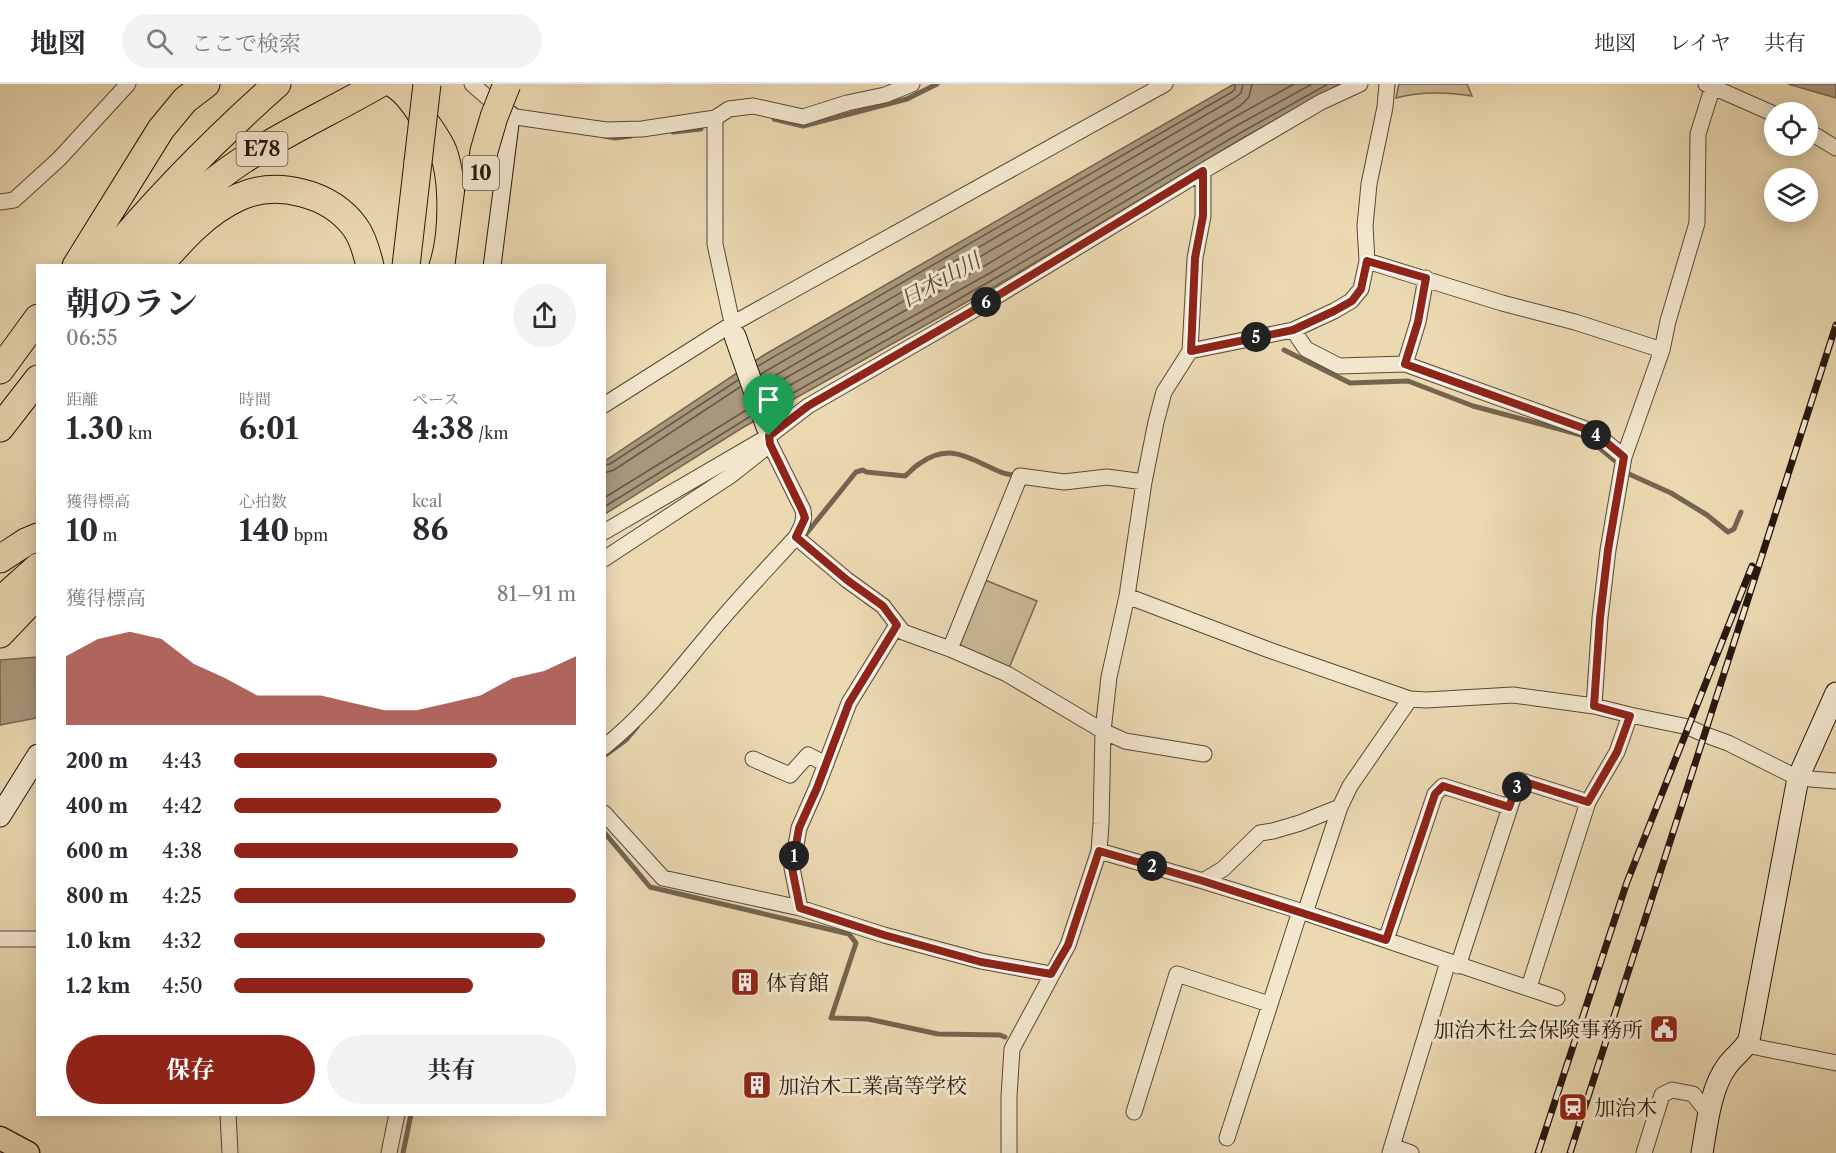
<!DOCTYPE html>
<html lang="ja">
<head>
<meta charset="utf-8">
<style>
  :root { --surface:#fff; --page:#f2f2f3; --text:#2b2b33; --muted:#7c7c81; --line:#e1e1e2; --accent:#8f2418 }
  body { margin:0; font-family:"Libre Caslon Text","Noto Serif JP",serif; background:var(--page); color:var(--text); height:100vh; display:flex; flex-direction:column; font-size:22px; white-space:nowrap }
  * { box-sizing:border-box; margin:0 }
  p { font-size:20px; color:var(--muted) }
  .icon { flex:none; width:33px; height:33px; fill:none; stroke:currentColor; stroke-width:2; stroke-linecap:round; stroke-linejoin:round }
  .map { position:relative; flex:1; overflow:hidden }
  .panel { position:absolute; left:36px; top:180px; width:570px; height:852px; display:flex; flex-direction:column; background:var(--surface); border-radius:0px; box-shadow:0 3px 15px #0003 }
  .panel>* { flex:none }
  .fabs { position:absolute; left:1764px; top:18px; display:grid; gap:12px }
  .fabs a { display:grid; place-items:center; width:54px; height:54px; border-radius:50%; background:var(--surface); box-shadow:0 3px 15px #0003; font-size:30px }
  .pin { position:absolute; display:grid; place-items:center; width:51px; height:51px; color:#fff; margin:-62px -26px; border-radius:50% 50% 50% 0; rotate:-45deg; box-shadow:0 0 6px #0007 }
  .pin .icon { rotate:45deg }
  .km { position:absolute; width:30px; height:30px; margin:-15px; border-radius:50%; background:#222; color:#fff; font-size:16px; line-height:30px; text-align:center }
  .round { display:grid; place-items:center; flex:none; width:63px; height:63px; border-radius:32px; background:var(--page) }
  .headline { display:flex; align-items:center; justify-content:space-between; height:102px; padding:0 30px }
  h1 { font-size:33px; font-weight:700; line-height:45px }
  .metrics { display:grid; grid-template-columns:repeat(3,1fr); gap:9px; height:102px; padding:6px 30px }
  .metrics div { display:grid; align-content:center }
  .metrics b { font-size:30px; font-weight:700 }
  .metrics small { font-size:16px; font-weight:400 }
  .metrics p { font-size:16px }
  .chart { height:168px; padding:12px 30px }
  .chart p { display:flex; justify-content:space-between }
  .chart svg { width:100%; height:108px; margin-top:6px; fill:var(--accent); opacity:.7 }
  .primary-button { display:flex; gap:12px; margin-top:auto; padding:12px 30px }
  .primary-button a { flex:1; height:69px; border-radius:36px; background:var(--accent); color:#fff; font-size:24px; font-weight:700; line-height:69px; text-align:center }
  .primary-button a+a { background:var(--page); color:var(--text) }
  ul { padding:0 30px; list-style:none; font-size:20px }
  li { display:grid; grid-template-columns:96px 72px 1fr; align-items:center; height:45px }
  li i { height:15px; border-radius:8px; background:var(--accent) }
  header { display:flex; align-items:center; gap:36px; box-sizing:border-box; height:84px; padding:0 30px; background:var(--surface); border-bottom:2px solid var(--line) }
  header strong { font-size:28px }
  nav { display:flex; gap:33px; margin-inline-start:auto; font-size:21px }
  .search { width:420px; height:54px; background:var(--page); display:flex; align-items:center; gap:15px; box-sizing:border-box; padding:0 21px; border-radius:33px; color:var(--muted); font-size:22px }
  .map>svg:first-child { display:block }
</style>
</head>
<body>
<header>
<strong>地図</strong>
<div class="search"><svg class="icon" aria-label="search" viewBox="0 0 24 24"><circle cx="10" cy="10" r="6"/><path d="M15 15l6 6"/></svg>ここで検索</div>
<nav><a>地図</a><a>レイヤ</a><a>共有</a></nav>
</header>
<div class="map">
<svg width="1836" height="1069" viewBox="0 0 1836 1069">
  <rect width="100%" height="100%" fill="#ebd9b2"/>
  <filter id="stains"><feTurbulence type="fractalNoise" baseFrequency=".00333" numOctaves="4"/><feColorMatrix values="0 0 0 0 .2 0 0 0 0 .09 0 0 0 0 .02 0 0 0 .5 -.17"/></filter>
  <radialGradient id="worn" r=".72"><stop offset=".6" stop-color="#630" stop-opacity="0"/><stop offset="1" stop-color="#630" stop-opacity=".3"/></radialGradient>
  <path fill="#cab896" stroke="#786853" stroke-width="1.5" d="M1399,0H1467L1472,12C1446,8 1422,7 1396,14Z
    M985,496L1037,517L1009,584L963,566L959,557Z"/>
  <path fill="#a8977b" stroke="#746450" stroke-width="1.5" d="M1234,0H1340L1243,54L997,201L742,344L605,430V377L764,271Z
    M1788,0H1836V14Z
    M37,573V634L0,641V576Z"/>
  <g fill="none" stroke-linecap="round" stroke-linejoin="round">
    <path stroke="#675746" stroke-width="1.5" d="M758,282L1232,8L1235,5V0
      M761,290L1235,14L1241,9L1243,0
      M764,298L1240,22L1249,13L1252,0
      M766,305L986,181L1231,35L1294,0
      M769,313L990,189L1236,42L1312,0
      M772,321L994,195L1240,49L1328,0
      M604,381L610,380L738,296
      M604,389L614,386L740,303
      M604,414L748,325
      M604,423L751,332"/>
    <path stroke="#746450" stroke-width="5" d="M774,35L803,42L907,15L937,0
      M673,48L701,45
      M604,52L615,54L631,52
      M1284,266L1350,299L1408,297L1473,322L1585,352L1614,376
      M1629,390L1671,409L1707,431L1728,448L1734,445L1741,428
      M806,450L856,388L863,386L866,388L905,392C910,388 914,383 919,380C944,362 961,369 985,381C996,386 1004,391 1016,391
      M604,672L626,656L637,643
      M604,748L650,803L849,850L856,859L831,934L868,935L938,950L1000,951L1005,953
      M403,1069L411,1030"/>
    <g stroke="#574838" stroke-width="17">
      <path id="street" d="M472,0L509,32L606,46L642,45L715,34L729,25L753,22L803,33L847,19L885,11L912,0
        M1706,0L1774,30
        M715,34V160L734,248
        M1808,47L1836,64
        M0,118L14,116L59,75L128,0
        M1367,177L1502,219L1575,238L1662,266
        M1293,246L1306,265L1339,282L1405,280L1583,344L1600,353L1624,373
        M1190,267L1293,246L1334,227L1351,217L1361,205L1367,177L1365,142L1369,100L1385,23L1387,0
        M1405,280L1418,238L1426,194
        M604,321L732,240L1165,0
        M604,448L769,352L808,322L969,229L1203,87L1321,18L1360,0
        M796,453L847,496L883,522L903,548L950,565L1007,590L1103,647L1125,657L1204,670
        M604,475L730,392L768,362
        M1127,512L1269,566L1410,615L1426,616L1513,611L1594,622L1630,631L1688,643L1706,651L1728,659L1798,694L1836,697
        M950,565L1020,392L1064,398L1107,393L1144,398
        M1594,622L1600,534L1608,466L1624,373L1662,266L1668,237L1697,139L1698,50L1713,2
        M604,663C646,630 676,589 710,549C737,516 767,485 796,453C801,444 805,437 803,426L770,360L767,343
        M753,675L790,691L808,671L826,680
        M604,729L663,794L800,824L884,851L981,877L1051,890
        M1099,767L1203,797L1300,827L1557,914
        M1203,797L1223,785L1260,749L1273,747L1300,739L1340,723L1350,702L1410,615
        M800,824L792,784L799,744L817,703L849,619L897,541
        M1305,829L1340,723
        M0,855H38
        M1386,856L1435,710L1443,702L1509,723
        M1458,882L1519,696L1588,718
        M1529,903L1588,718L1617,668L1630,631
        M1746,961L1836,979
        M1134,1028L1177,890L1269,920
        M228,1030L230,1069
        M1227,1054L1300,827
        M1392,1062L1411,1069
        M389,1069L397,1030
        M1009,1069V1012L1012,965L1068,861L1099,767L1101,740L1103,647L1109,593L1127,512L1144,398L1156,338L1164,308L1190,267L1195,174L1203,132V87
        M1390,1069L1448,878
        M1644,1069L1662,1011L1672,1006L1693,1010L1709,1030"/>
    </g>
    <g stroke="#261710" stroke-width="23">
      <path id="secondary" d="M490,182L509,32
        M735,252L767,343
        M0,732L38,671
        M1702,1069C1707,1041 1710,1005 1727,982C1734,972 1744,966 1749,956L1798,694L1836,609"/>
    </g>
    <g stroke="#261710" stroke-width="25">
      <path id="primary" d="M0,1054L28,1069"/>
    </g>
    <g stroke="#261710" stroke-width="29">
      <path id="highway" d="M394,0C408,9 418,24 426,39C432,48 439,57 443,67C454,97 453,152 443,182
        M76,182L161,45L185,16L206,0
        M101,182C154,117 214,56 277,0
        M127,182C162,142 199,105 243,76C286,48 334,26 379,0
        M159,182C182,155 206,128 239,113C277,96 330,109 355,143C363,154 367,169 370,182
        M406,182L418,78
        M0,286L38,234
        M0,344L38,295
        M0,475L26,458L38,453
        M0,517L38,483
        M0,550L38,510"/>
    </g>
    <use href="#street" stroke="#f2e6cd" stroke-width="15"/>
    <use href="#secondary" stroke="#f2e6cd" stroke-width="21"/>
    <use href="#primary" stroke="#ebd9b2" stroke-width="22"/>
    <use href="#highway" stroke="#ebd9b2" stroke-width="27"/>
    <g stroke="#261710" stroke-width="7">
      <path id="rail" d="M1538,1069L1627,798L1752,482
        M1570,1069L1836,241"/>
    </g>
    <use href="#rail" stroke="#f2e6cd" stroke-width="4.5" stroke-dasharray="14" stroke-linecap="butt"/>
    <g stroke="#261710" stroke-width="29" stroke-linecap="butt">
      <path id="highway-bridge" d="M418,78L427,0
        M469,182L484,67L494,33L507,0"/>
    </g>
    <use href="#highway-bridge" stroke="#ebd9b2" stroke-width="27"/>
  </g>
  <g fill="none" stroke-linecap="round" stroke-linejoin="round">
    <g stroke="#fff" stroke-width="12">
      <path id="route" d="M1203,87V132L1195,174L1191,267L1293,246L1334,227L1352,217L1361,205L1367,177L1426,194L1418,238L1405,280L1583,344L1600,353L1624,373L1608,466L1600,534L1594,622L1630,632L1617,668L1588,718L1519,696L1509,723L1443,702L1435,710L1386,856L1203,797L1099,767L1068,861L1051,890L981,878L884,851L800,824L792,784L799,744L817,704L849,619L897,541L883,522L847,496L796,453L805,434L802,426L770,360L769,352L808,322L969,229Z"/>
    </g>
    <use href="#route" stroke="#8f2418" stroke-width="8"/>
  </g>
  <defs>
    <g id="building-square" transform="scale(1.5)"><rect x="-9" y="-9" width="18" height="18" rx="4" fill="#8f2418" stroke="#f2e6cd"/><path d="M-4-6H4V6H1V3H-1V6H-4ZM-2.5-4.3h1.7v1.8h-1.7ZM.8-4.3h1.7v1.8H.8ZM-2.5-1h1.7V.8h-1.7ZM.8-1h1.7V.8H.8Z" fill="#fff"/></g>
    <g id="civic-square" transform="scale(1.5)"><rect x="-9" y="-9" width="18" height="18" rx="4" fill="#8f2418" stroke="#f2e6cd"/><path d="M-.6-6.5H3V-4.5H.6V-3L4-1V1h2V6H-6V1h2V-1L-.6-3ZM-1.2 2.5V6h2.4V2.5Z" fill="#fff"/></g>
    <g id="station-square" transform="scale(1.5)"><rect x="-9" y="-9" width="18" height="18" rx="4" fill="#8f2418" stroke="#f2e6cd"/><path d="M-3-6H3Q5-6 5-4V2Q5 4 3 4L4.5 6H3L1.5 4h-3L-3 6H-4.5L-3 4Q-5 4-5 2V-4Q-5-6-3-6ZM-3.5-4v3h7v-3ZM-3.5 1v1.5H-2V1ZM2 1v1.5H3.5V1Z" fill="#fff"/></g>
  </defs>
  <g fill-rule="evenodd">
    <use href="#building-square" x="745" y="898"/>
    <use href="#civic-square" x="1664" y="945"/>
    <use href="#building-square" x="757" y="1001"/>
    <use href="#station-square" x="1573" y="1023"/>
  </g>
  <g text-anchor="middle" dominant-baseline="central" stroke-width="6" stroke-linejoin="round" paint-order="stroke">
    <g fill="#f2e6cd" stroke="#635549" stroke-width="1.5">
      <rect x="236.5" y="48" width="51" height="34" rx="4.5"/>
      <rect x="463" y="72" width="36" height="34" rx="4.5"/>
    </g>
    <g font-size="20" font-weight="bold" fill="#261710">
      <text x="262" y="65">E78</text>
      <text x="481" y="89">10</text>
    </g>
    <g font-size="21" fill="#261710" stroke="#f2e6cd" text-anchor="start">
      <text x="766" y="898">体育館</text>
      <text x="1643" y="945" text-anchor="end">加治木社会保険事務所</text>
      <text x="778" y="1001">加治木工業高等学校</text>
      <text x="1594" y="1023">加治木</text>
    </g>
    <g font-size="22" font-style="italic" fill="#5a4a3b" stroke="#f2e6cd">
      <text transform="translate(940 196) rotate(-29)">日木山川</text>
    </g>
  </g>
  <rect width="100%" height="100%" filter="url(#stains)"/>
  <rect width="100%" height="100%" fill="url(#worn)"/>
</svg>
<div class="fabs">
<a><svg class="icon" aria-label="locate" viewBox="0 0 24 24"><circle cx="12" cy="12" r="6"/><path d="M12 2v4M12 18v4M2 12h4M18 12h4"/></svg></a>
<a><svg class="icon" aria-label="layers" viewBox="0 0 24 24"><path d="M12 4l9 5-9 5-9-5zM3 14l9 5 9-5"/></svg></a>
</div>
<div class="pin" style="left:769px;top:352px;background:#1e9e55"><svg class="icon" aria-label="arrive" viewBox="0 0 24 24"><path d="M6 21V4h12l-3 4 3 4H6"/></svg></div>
<b class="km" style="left:794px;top:772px">1</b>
<b class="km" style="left:1152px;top:782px">2</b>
<b class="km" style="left:1517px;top:703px">3</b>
<b class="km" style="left:1596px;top:351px">4</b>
<b class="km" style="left:1256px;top:253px">5</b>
<b class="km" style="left:986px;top:218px">6</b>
<section class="panel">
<div class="headline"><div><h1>朝のラン</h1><p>06:55</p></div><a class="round"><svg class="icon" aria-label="share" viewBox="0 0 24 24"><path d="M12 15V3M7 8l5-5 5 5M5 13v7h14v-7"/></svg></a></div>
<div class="metrics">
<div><p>距離</p><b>1.30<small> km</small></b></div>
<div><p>時間</p><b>6:01</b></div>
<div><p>ペース</p><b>4:38<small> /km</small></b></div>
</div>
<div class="metrics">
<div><p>獲得標高</p><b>10<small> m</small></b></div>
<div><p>心拍数</p><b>140<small> bpm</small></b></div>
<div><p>kcal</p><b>86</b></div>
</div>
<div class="chart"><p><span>獲得標高</span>81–91 m</p>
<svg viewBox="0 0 160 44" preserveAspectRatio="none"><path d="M0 44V16L10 9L20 6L30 9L40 19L50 25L60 32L70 32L80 32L90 35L100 38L110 38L120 35L130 32L140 25L150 22L160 16V44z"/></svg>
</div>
<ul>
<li><b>200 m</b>4:43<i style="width:77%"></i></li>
<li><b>400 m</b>4:42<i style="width:78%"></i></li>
<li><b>600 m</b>4:38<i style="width:83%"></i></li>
<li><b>800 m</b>4:25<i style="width:100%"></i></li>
<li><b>1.0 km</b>4:32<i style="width:91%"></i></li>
<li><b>1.2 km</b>4:50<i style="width:70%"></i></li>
</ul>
<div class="primary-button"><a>保存</a><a>共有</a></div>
</section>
</div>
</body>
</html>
